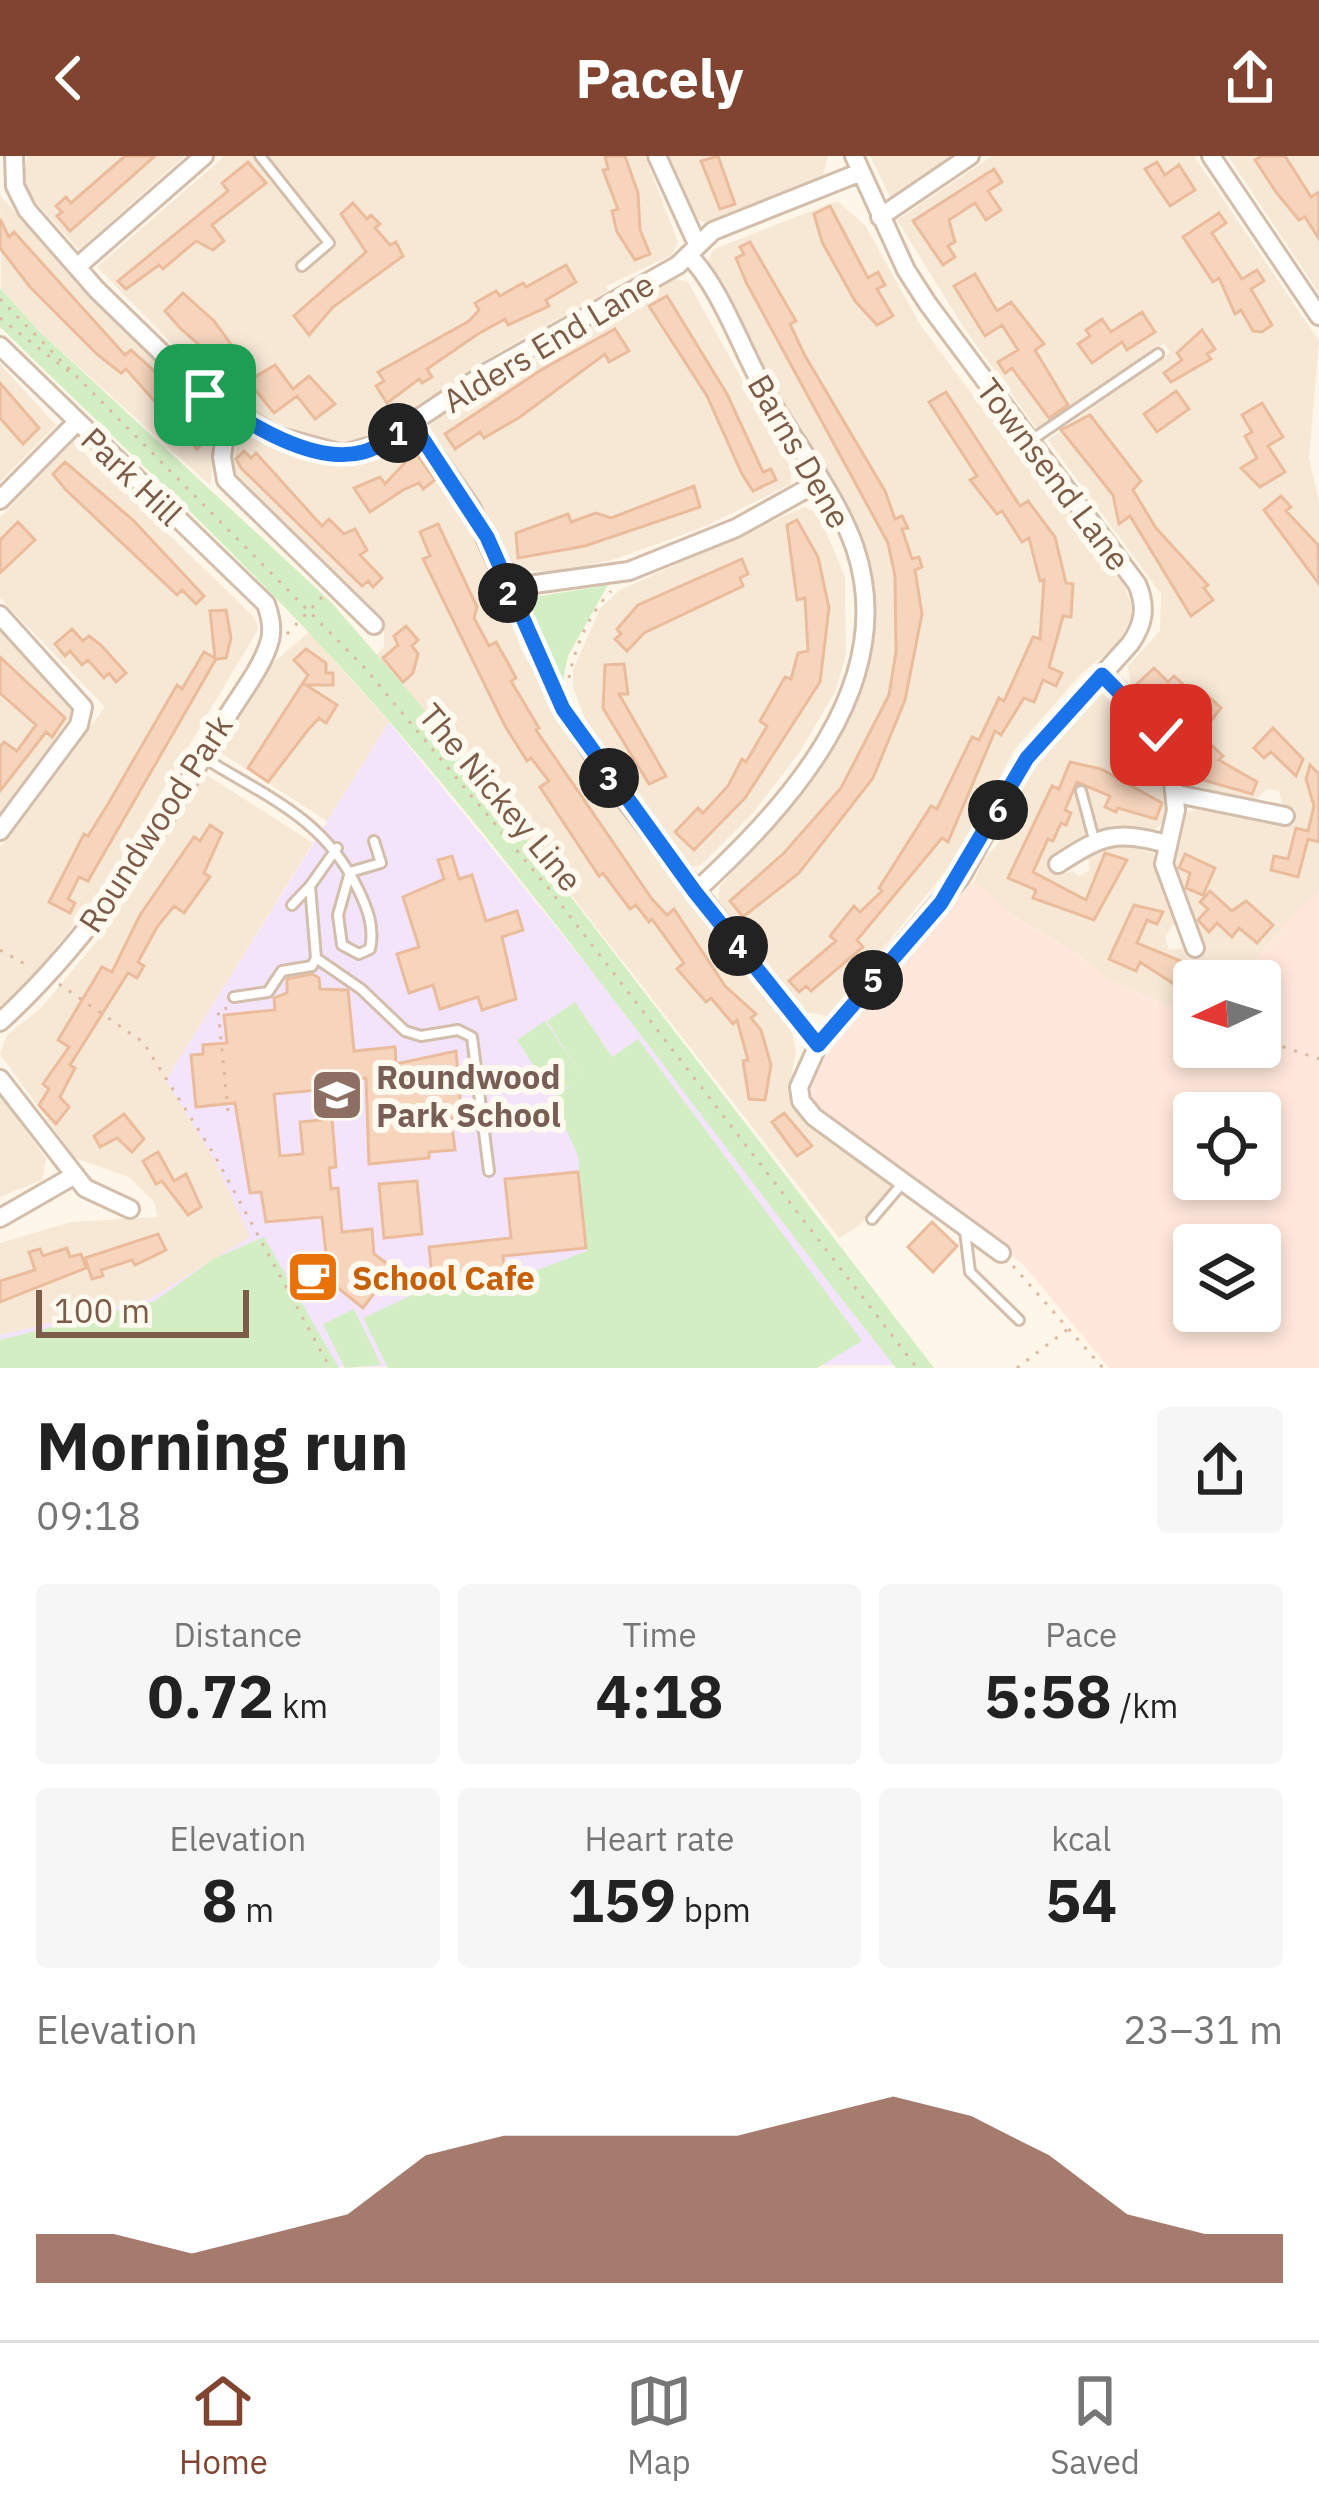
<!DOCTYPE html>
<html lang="en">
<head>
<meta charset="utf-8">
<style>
  :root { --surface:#fff; --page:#f6f6f6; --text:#222; --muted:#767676; --line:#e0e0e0; --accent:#804431 }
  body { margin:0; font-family:"IBM Plex Sans",sans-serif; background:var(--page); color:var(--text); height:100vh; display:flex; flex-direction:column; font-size:45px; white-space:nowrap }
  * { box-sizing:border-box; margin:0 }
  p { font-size:39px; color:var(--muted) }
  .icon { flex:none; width:66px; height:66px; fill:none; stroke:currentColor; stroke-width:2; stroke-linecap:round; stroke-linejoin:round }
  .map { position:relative; height:1212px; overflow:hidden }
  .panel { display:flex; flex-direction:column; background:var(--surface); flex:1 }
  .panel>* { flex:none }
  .needle { width:78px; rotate:266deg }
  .buttons { position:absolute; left:1173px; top:804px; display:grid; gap:24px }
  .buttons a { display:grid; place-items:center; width:108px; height:108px; border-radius:12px; background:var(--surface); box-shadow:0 6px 18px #0003; font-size:60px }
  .scale { position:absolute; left:36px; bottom:30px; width:213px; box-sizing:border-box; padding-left:12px; border:6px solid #7c5c48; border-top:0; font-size:33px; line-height:42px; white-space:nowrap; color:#7c5c48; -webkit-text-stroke:9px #fffaf0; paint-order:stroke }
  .pin { position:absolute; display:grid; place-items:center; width:102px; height:102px; color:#fff; margin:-51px; border-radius:24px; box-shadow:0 6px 18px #0006 }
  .km { position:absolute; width:60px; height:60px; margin:-30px; border-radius:50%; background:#222; color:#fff; font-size:33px; line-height:60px; text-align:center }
  .round { display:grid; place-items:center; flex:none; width:126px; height:126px; border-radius:12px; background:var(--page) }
  .headline { display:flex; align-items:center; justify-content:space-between; height:204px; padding:0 36px }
  h1 { font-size:66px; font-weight:700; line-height:90px }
  .metrics { display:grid; grid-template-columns:repeat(3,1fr); gap:18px; height:204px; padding:12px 36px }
  .metrics div { display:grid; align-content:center; border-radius:12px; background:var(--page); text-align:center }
  .metrics b { font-size:60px; font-weight:700 }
  .metrics small { font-size:33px; font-weight:400 }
  .metrics p { font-size:33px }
  .chart { height:336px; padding:24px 36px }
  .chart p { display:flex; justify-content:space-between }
  .chart svg { width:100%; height:216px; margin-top:12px; fill:var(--accent); opacity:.7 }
  header { display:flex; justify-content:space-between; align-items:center; height:156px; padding:0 36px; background:var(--accent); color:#fff; font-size:54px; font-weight:700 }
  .tabs { display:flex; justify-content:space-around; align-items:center; height:168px; border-top:3px solid var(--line); background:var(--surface); font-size:33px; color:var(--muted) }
  .tabs a { display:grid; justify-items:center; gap:6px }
  .tabs .on { color:var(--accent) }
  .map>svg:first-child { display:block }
</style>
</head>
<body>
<header><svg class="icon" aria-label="back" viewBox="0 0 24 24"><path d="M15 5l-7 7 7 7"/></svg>Pacely<svg class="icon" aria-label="share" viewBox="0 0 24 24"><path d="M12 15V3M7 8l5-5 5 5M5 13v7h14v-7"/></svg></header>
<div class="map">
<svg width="1319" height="1212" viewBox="0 0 1319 1212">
  <rect width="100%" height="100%" fill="#fef6e8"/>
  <path fill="#f7e8d6" d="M28,0H185L79,94L27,36L22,21Z
    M225,0H645L678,86L672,99L606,130L608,135L497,197L377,278L349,288L315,284L224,241L97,111Z
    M668,0H828L822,22L706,68L691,58Z
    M870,0H952L890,41Z
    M992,0H1194L1319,185L1309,302L1319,346V733L1234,825H1194V860L1107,824L1081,800L1009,757L974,725L982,705L1003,682L1028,618L1102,537L1148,578L1163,604L1166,664L1154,675H1094L1052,704L1061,718L1073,715L1079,720L1090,714L1088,702L1102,691L1118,688L1153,697L1175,766L1165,781L1169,794L1184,792L1190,804L1206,797L1174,716L1187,656L1205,651L1263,667L1294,669L1295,653L1282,648L1279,635L1267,633L1251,647L1194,628L1187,620L1165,567L1131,531L1128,510L1160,475L1161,438L1048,284L1170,196L1164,188L1037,273L964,172L897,64Z
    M1228,0H1319V137Z
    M0,39L87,138L220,270L210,329L39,175L1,133Z
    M837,45L865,69L921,170L983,253L990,249L1124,428L1134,457L1116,490L1082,517L1015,593L954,705L828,860L806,856L718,744L720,730L813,624L852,559L873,494L872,421L848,357L746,182L708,104L714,93Z
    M674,122L688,126L791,312V328L706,370L616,403L555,416L509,413L480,345L430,275L431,268L489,225Z
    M0,208L56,269L0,326Z
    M239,270L299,301L326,307L354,310L412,286L471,372L524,499L590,615L792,876L796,896L790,928L795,948L892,1031L859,1070L839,1082L443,575L375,501L384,490V468L232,317Z
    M73,286L255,462L258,473L112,720L32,822L0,850V691L105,551L0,442V361Z
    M804,351L818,357L845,420L846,499L835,536L799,597L753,657L701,709L691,711L588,571L573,531V514L600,453L620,434Z
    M0,473L68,545L72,558L0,662Z
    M309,476L389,566L327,665L218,595L268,511Z
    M205,618L313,687L166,924L213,1001L251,1081L149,1143L0,1179V1087L71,1066L158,1061L154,1046L129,1021L75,1002L0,898L7,879L41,852L98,784Z
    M0,938L46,1003L42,1024L0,1041Z"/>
  <path fill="#ffe7db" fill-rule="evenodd" d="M974,725L1009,757L1081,800L1107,824L1194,860V891H1260V825H1234L1319,733V1212H1109L1023,1108L813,951L809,929L830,893L892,814ZM1194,957H1260V1023H1194ZM1194,1089H1260V1155H1194Z"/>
  <path fill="#f3e4fb" d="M389,566L613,841L894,1209L0,1212V1179L149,1143L250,1081L213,1001L166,924Z"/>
  <path fill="#d4eec4" d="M0,132L39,175L331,446L443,575L934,1212H896C724,996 569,772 388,564C267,425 132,299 0,171Z
    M608,429L568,500L562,529L522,443Z
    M575,846L612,901L638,883L862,1185L817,1212H388L363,1162L425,1133L514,1123L587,1095L578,999L552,943L574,927L553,939L517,884L545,865L583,922L547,865Z
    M264,1081L339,1212H0V1184L155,1145L213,1103Z
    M354,1153L381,1209L345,1212L323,1168Z"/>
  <path fill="#f7d5bd" stroke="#ebbc9c" stroke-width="3" d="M125,0H155L70,75L57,60L62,56L56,50L66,41L71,47Z
    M605,0H625L638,37L640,74L650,98L635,104L617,76L612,55L618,53L603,14L608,13Z
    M718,0L735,48L720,53L701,5Z
    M1262,0H1285L1311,41L1319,36V83L1305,61L1299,64L1276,36L1255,4Z
    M248,6L266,27L212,69L224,85L213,94L196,85L163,113L159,109L126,133L118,125L228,35L222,27Z
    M1157,6L1165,19L1179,9L1195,34L1170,50L1145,13Z
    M994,13L1002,26L988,35L1001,54L986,64L975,47L949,64L955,86L948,90L955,101L943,109L913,65Z
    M353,47L367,63L371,59L380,68L375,72L390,89L396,86L403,100L333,151L309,179L294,160L366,96L341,58Z
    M830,50L868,122L878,116L885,129L877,133L893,160L877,169L855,145L822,86L814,58Z
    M1219,57L1226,67L1212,77L1242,123L1257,114L1264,125L1251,133L1272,169L1262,176L1253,175L1241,154L1235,158L1219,122L1213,126L1183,81Z
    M0,63L9,81L14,76L125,199L131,194L151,212L211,278L197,293L126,213L121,217L98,199L30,131L0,92Z
    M750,86L796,165L790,168L804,198L885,335L895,363L902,360L908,372L902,373L912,403L919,401L922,411L915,414L922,458L905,544L873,622L799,717L743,761L730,745L784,697L841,632L889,539L896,496L895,420L888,387L747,128L736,102L744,98L740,91Z
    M566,109L576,126L546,144L549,150L508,169L505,163L478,178L427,213L432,221L422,227L419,223L387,247L376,230L384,225L378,216L469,165L479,154L475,147L496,135L500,140L523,127L526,131Z
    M975,118L997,155L1011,146L1044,188L1035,194L1068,249L1049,262L1012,212L1005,217L998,206L1018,194L1002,169L985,180L954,130Z
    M183,137L214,165L253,218L238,227L221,198L214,202L181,173L165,155Z
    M667,140L727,238L763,316L771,313L776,324L753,335L742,318L707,240L649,150Z
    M1142,156L1155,176L1127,194L1122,186L1092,207L1078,188L1090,180L1086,174L1102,163L1111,176Z
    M615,173L629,195L609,206L605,198L520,261L484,282L480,276L455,293L445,278L541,214Z
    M1202,174L1215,193L1207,198L1211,203L1171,226L1164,217L1182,204L1177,197Z
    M275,209L293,233L309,220L335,248L315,263L297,240L274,257L248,225Z
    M0,227L39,272L23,288L0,262Z
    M1176,235L1189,253L1157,276L1144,258Z
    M946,236L1020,350L1028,345L1055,381L1066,427L1073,428L1071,461L1063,460L1049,511L1062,517L1056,530L1043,524L1034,546L1024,542L1001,579L995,575L948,686L942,682L857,784L863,791L811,835L806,830L799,836L789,825L836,785L830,780L854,750L860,756L882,735L879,732L931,650L937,653L972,581L979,584L999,542L1004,545L1033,481L1040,483L1044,424L1040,425L1029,382L1022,386L1002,355L997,358L970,324L977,320L929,246Z
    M1262,247L1283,281L1268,290L1285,316L1260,331L1241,312L1257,302L1245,280L1252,276L1242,259Z
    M1090,259L1141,325L1133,334L1156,372L1208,429L1204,432L1213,444L1191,460L1130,360L1119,368L1113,339L1061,274Z
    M244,295L251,302L256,297L322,370L329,363L344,378L355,373L367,394L360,399L382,422L373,431L368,425L362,430L241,312L236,303Z
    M415,296L435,324L423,333L419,327L403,334L370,356L354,332L380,321L385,328Z
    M65,306L133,364L204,440L196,448L182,434L177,439L65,333L53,318Z
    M694,330L700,351L585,390L518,402L516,377L568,358L571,366L596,357L611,362Z
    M1281,340L1291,351L1286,355L1318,389L1319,428L1264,354Z
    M797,364L818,401L829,452L820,526L745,642L694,694L675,676L698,652L703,657L728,630L742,603L746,606L767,570L760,565L785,521L791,523L798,497L808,495L805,442L797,444L787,369Z
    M18,366L35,384L0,417V384Z
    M438,368L477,451L474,462L489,490L496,486L508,507L516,522L511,525L539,572L536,574L652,743L667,759L674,753L725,830L756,858L751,862L761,874L771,909L765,944L749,943L743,905L748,904L737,864L733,868L711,842L706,846L677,813L684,807L652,763L649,766L636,749L630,753L603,717L599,720L540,631L549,625L531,602L527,605L505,570L423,403L430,400L420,376Z
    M742,403L748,418L740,422L743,430L644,477L627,495L615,483L621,478L617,473L638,449Z
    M226,454L231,482L226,502L216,503L88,725L79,721L68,743L75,747L70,757L49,746L84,678L88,680L108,648L177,529L182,533L204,496L215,502L210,455Z
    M406,470L418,484L412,490L418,498L413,517L403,526L383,502L398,489L394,480Z
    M72,473L83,485L89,480L101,489L126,517L116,526L109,517L104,522L88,504L82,509L70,495L65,500L55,488Z
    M306,493L326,507V517H333V529H306L337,549L326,567L319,562L308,574L268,626L248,612L308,519L294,504Z
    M0,501L65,562L52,581L46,576L0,635V591L4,586L17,595L36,569L0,537Z
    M624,508L628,538H619L666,620L649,628L603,552L605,509Z
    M1154,512L1168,526L1174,520L1197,541L1205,546L1209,541L1221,552L1200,579L1137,528Z
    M1273,572L1303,603L1296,620L1271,596L1264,602L1254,592Z
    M1204,582L1223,600L1219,604L1257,626L1252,638L1203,624L1190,612L1202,600L1194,593Z
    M1070,606L1101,613L1162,647L1156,663L1118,652L1116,656L1105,651L1110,640L1077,626L1065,654L1071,657L1066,669L1061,667L1053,685L1048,683L1033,716L1086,744L1105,697L1127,704L1094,764L1033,742L1036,734L1008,722L1052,630L1059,633Z
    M1310,609L1319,618V686L1308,683L1298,721L1271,714L1274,700L1288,703L1296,672L1308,675L1314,650L1306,623Z
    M210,669L222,677L204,717L210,721L184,757L174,750L157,771L138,806L144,810L137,822L128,817L70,909L75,912L60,941L69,951L56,968L39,949L49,933L43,928L69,891L58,884L102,811L112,816L140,759L194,681L200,685Z
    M1185,698L1215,712L1203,739L1186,732L1190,717L1179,712Z
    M452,700L459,723L472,719L486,765L517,755L523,774L502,781L516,843L482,854L478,841L440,853L433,829L409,837L397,798L419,791L403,741L444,723L438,704Z
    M1210,735L1232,755L1246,745L1273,769L1257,787L1239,772L1232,781L1217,767L1209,776L1198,764L1208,753L1200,746Z
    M1134,749L1163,756L1157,768L1147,764L1137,787L1202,814L1206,806L1216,810L1212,819L1226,825H1194L1191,839L1140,806L1136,815L1109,803Z
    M312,818L319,822L320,833L348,834L354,895L395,891L396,908L456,895L462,962L451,963L455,994L429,996V1002L369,1008L366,922L329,925L330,933L274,938L280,1000L303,998L300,966L332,963L336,1011L329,1012L331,1033L338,1032L342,1076L372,1073L374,1098L393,1112L363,1152L332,1127L315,1128L314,1116L328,1115L322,1061L266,1066L261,1036L250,1037L235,947L196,951L191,899L203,898V889L227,887L224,859L275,854L274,842L287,837V823Z
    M784,957L812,990L797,1000L772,966Z
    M124,958L144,983L132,996L117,982L100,991L94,980Z
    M158,996L174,1025L186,1018L201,1051L188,1059L162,1025L156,1028L143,1005Z
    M578,1016L586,1092L503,1100L505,1119L433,1127L429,1091L511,1082L505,1023Z
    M417,1025L422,1078L384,1082L379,1028Z
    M932,1066L957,1090L933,1116L908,1091Z
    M158,1078L166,1094L135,1109L132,1104L101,1114L103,1120L92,1123L85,1102Z
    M67,1092L70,1101L81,1098L86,1112L0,1146V1125L35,1114L29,1096L40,1093L43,1100Z"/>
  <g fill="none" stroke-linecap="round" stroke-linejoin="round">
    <g stroke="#d3beac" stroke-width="14">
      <path id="service" d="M260,0L329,87L302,110
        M1030,285L1158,198
        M204,602C267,641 323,662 357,731C367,751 375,771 370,793L359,798L342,789L338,759L350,716L381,707L374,685
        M1081,635L1094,683
        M337,692L310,730L316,802L361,833L405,875L421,880L458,874L472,881L489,1015
        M292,749L309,731
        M234,841L268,836L282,815L312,810L316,802
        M872,1063L901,1029
        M965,1075L970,1116L1019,1164"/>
    </g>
    <g stroke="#d3beac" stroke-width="22">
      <path id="minor" d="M14,0L15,30L27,54L97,134L205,239L277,280L343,298L382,287L486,217L678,109L713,75L861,16
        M657,0L697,88
        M854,0L906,114L928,148L1137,428C1147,451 1144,468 1130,488L1027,602L961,721L818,889L799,931L801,945L814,961L1001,1097
        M1211,0L1319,160
        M880,61L970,0
        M688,99C721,130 744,201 769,242C797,290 837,340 855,392C901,529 787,651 695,736
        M78,110L204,0
        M0,190L266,448C270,459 273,472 270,484C263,511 239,540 225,564C161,673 93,781 0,866
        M228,254L222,301L226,324L374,469
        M413,268L471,351L564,553L610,625L818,889
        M0,344L76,267
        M506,432L629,415L736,372L819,326
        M0,459L83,551L79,569L0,675
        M1103,519L1149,563L1170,598L1176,654L1164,708L1195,792
        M1177,638L1285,660
        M1058,708C1103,679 1114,674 1167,688
        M0,923L85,1032L130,1053
        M0,1062L75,1019"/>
    </g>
    <path stroke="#dcb89f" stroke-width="3" stroke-dasharray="3 9" stroke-linecap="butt" d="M0,143L363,510L549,733L917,1212
      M0,162L72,218
      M287,478L322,441
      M569,522C575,490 589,458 611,435
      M0,794L30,811
      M59,828L143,886L215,1000L330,1212
      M1260,883L1319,903
      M228,955L218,854L228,852
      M1013,1110L1103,1212
      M1017,1212L1068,1173"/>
    <use href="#service" stroke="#fff" stroke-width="8"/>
    <use href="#minor" stroke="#fff" stroke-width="16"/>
  </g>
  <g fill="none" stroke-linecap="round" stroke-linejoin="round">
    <g stroke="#fff" stroke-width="24">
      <path id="route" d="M205,239C245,265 312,310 363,296C381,291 397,278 413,268L487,381L563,553L695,736L818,889L941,747L1027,602L1102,519L1161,579"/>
    </g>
    <use href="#route" stroke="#1a73e8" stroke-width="15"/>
  </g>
  <defs>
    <g id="school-square" transform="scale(2.7)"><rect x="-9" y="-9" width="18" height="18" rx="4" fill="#8d6e63" stroke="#fffaf0"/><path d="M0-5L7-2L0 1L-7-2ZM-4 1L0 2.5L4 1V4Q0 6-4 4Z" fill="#fff"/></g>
    <g id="cafe-square" transform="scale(2.7)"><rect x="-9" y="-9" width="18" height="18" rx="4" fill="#e8710a" stroke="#fffaf0"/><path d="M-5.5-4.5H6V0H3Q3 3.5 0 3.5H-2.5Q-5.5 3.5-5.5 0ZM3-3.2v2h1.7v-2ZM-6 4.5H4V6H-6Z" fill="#fff"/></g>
  </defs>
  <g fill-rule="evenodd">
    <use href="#school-square" x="337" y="939"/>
    <use href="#cafe-square" x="313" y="1121"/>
  </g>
  <g text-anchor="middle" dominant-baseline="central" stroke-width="12" stroke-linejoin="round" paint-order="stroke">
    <g font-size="33" fill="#7c5c48" stroke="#fffaf0">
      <text transform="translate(548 186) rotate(-31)">Alders End Lane</text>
      <text transform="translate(800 295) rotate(60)">Barns Dene</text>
      <text transform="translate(1054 318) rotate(53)">Townsend Lane</text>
      <text transform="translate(132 320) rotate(44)">Park Hill</text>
      <text transform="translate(501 641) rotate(50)">The Nickey Line</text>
      <text transform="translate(155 667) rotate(-57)">Roundwood Park</text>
    </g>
    <g font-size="33" font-weight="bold" fill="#785e54" stroke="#fffaf0" text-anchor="start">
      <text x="376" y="920">Roundwood<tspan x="376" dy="38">Park School</tspan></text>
    </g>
    <g font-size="33" font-weight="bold" fill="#c56008" stroke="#fffaf0" text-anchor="start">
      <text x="352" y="1121">School Cafe</text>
    </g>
  </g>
</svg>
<div class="buttons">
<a><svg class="needle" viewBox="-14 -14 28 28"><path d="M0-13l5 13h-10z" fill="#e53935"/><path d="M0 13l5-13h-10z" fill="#767676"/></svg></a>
<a><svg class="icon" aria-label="locate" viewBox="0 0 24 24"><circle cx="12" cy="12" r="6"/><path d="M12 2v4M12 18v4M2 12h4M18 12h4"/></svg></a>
<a><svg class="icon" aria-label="layers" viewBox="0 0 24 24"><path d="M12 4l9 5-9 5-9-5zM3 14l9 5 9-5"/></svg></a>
</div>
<div class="scale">100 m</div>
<div class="pin" style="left:205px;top:239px;background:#1e9e55"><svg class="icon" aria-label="arrive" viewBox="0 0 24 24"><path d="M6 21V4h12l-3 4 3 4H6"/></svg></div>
<div class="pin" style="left:1161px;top:579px;background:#d93025"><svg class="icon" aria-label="check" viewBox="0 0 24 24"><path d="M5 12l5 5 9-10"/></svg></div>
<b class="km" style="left:398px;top:277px">1</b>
<b class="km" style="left:508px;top:437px">2</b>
<b class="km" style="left:609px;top:622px">3</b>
<b class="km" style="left:738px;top:790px">4</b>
<b class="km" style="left:873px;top:824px">5</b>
<b class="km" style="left:998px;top:654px">6</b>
</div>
<section class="panel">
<div class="headline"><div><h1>Morning run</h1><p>09:18</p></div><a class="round"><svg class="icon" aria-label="share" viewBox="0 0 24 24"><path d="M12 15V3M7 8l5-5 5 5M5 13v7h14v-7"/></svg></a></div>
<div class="metrics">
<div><p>Distance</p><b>0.72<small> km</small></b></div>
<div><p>Time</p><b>4:18</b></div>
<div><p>Pace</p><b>5:58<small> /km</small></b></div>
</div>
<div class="metrics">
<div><p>Elevation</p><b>8<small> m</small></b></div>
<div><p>Heart rate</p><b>159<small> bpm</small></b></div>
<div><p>kcal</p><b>54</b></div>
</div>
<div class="chart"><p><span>Elevation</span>23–31 m</p>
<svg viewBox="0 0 160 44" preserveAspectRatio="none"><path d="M0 44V34L10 34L20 38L30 34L40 30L50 18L60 14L70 14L80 14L90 14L100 10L110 6L120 10L130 18L140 30L150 34L160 34V44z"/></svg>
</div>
</section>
<nav class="tabs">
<a class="on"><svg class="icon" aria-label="home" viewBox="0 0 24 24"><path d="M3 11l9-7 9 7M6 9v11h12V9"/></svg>Home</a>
<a><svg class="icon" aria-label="map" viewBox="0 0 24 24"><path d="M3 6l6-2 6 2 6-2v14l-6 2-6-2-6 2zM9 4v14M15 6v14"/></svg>Map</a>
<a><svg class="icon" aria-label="saved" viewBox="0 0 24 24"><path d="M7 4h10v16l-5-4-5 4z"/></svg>Saved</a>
</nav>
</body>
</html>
